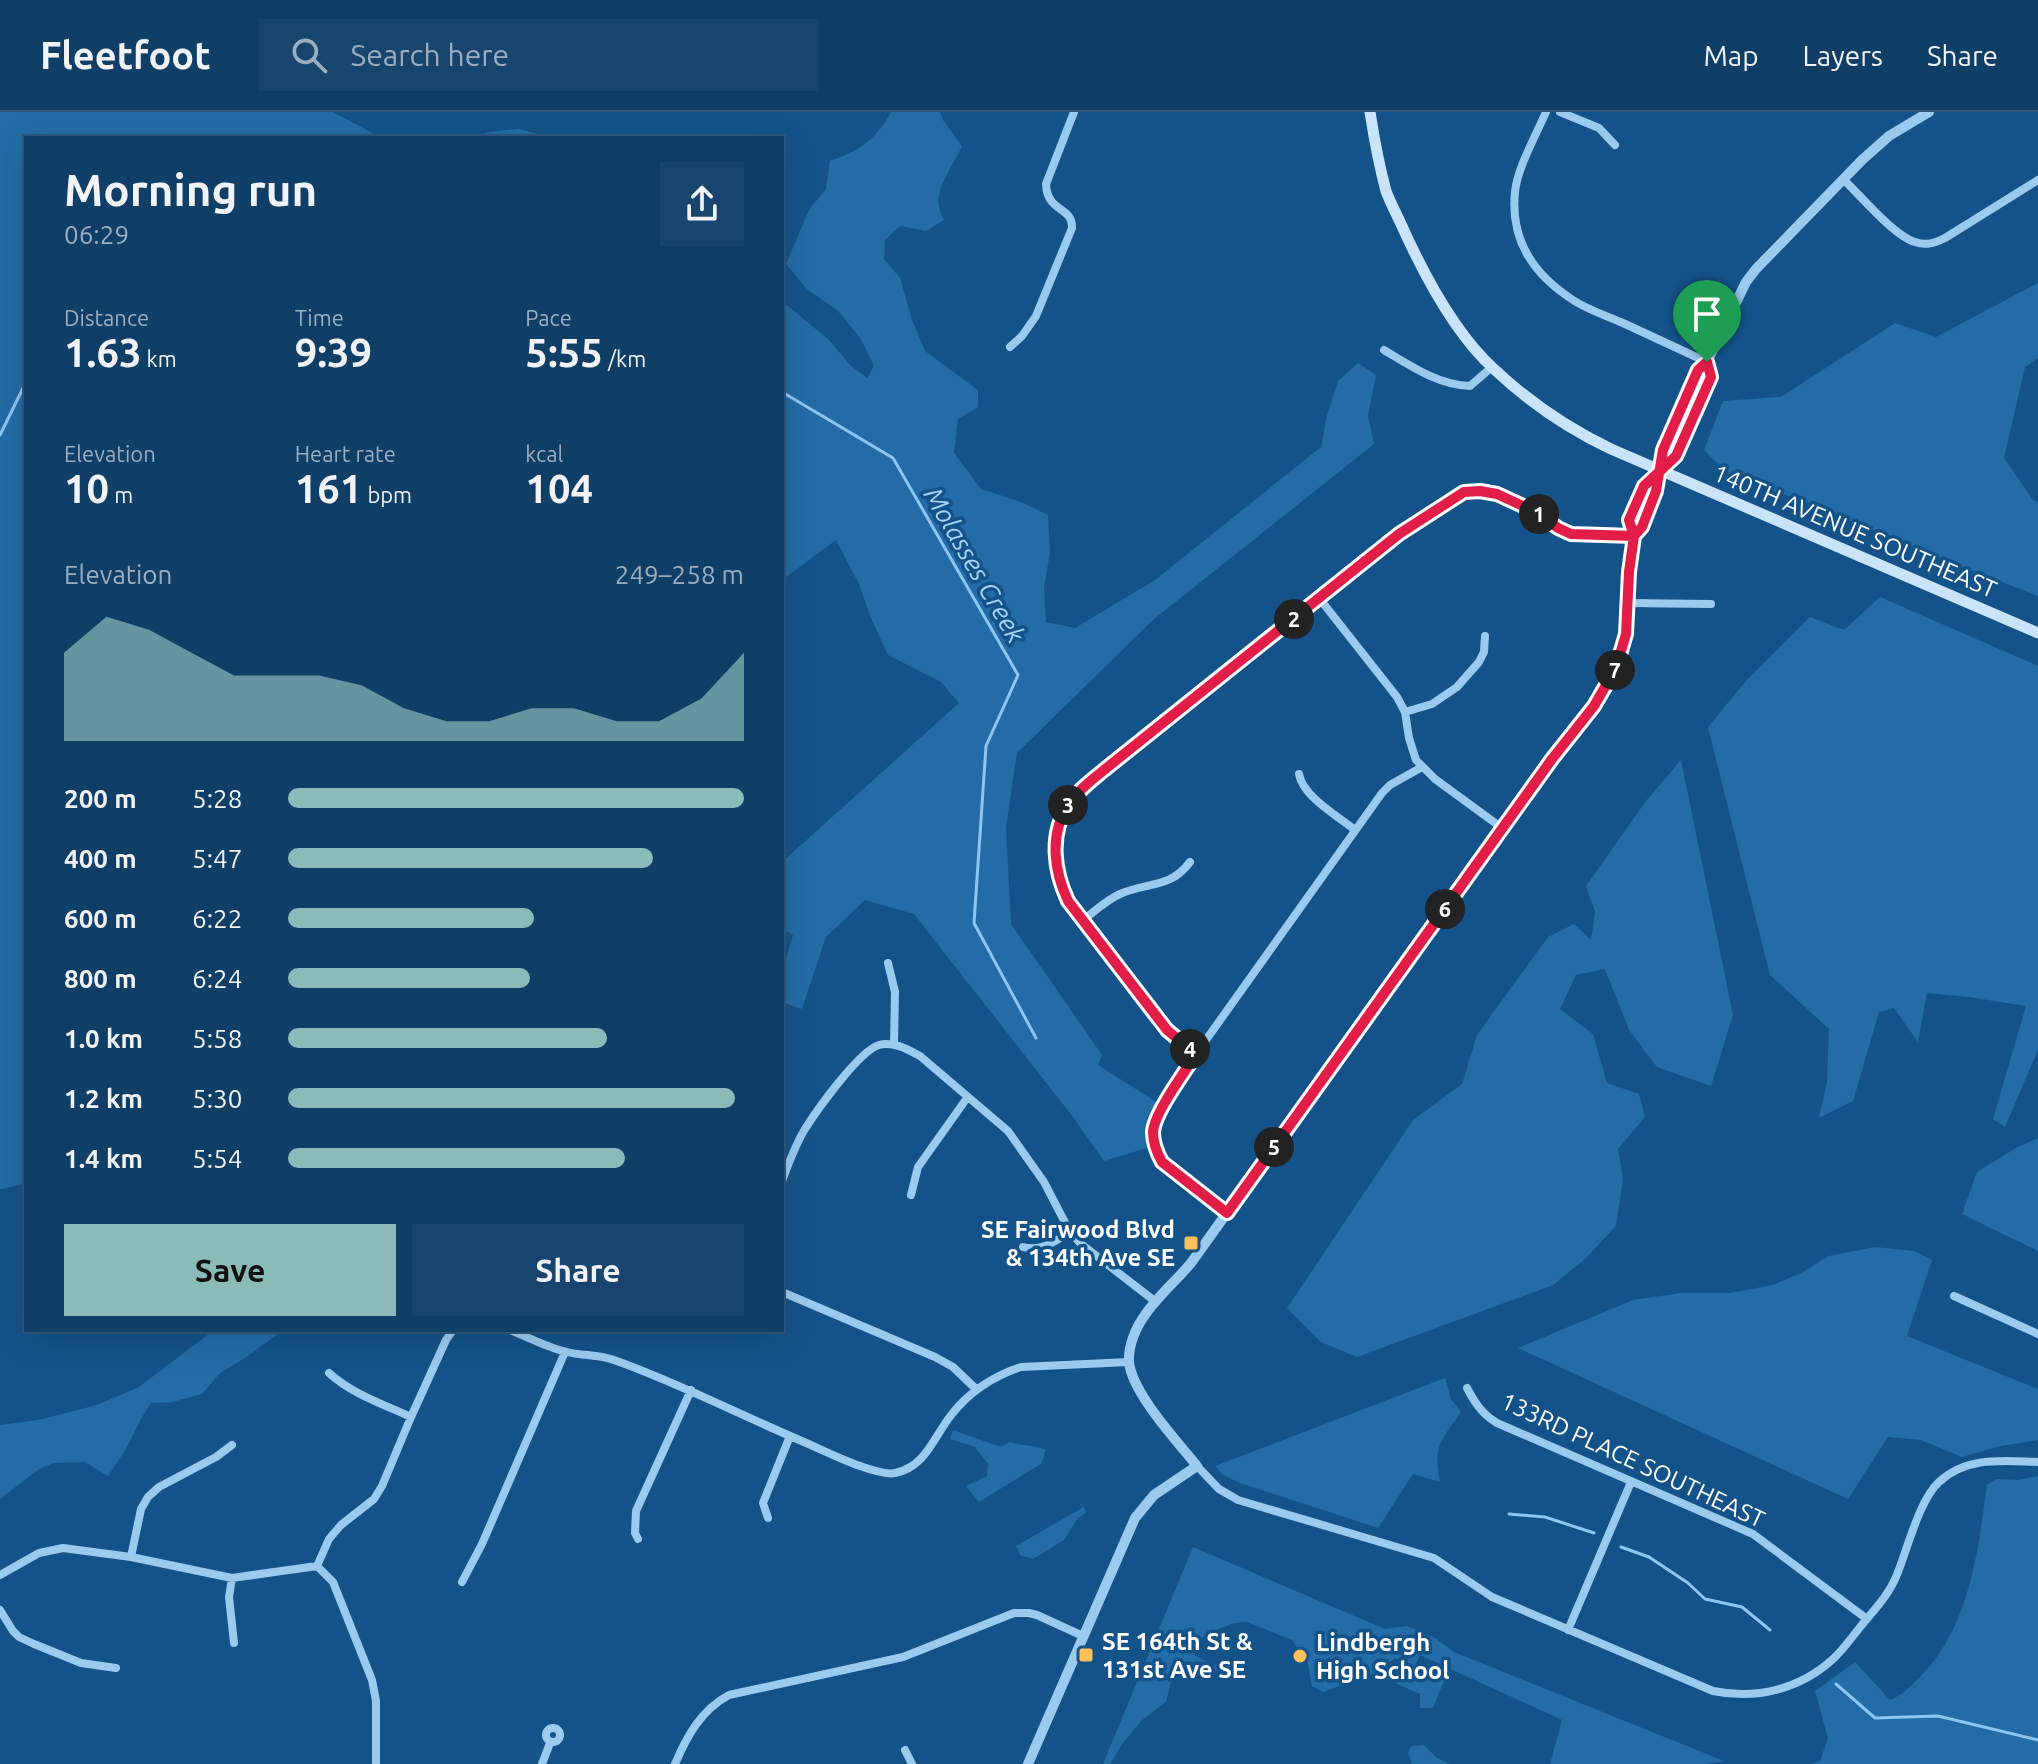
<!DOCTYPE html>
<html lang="en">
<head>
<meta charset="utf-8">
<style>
  :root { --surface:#0f3e67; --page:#18456d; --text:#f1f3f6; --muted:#9baec0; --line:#2f577b; --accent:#8bbbb9 }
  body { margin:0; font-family:Ubuntu,sans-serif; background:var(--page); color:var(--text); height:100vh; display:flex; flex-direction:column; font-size:30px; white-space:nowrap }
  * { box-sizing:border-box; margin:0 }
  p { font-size:26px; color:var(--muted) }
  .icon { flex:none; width:44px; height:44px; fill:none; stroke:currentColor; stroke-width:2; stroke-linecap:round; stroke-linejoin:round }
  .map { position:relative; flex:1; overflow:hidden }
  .details { position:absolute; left:24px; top:24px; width:760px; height:1196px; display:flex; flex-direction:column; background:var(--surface); border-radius:0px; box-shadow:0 8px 32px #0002,0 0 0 2px var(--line) }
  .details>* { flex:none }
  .pin { position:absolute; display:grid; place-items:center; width:68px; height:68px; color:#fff; margin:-82px -34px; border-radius:50% 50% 50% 0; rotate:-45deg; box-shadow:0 0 8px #0007 }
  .pin .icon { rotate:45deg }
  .km { position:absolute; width:40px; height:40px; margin:-20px; border-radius:50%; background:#222; color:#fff; font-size:22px; line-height:40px; text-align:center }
  .round { display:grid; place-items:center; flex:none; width:84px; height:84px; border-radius:0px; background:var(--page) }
  .overview { display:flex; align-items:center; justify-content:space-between; height:136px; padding:0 40px }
  h1 { font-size:44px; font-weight:600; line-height:60px }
  .figures { display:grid; grid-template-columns:repeat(3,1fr); gap:12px; height:136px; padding:8px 40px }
  .figures div { display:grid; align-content:center }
  .figures b { font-size:40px; font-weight:600 }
  .figures small { font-size:22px; font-weight:400 }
  .figures p { font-size:22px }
  .chart { height:224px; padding:16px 40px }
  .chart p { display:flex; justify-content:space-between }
  .chart svg { width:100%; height:144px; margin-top:8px; fill:var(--accent); opacity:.7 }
  .cta { display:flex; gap:16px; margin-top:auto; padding:16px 40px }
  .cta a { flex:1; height:92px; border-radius:0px; background:var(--accent); color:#111; font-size:32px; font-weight:600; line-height:92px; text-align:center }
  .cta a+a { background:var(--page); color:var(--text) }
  ul { padding:0 40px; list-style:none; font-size:26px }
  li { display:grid; grid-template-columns:128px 96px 1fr; align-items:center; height:60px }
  li i { height:20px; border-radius:10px; background:var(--accent) }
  header { display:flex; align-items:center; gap:48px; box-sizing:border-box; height:112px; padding:0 40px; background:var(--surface); border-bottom:2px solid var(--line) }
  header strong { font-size:38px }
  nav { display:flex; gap:44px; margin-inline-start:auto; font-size:28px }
  .search { width:560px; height:72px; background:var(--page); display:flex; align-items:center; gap:20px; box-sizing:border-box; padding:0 28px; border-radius:0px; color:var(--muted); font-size:30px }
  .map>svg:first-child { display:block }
</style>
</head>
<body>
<header>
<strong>Fleetfoot</strong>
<div class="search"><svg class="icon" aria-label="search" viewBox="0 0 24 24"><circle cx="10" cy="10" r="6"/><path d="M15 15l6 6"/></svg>Search here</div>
<nav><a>Map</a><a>Layers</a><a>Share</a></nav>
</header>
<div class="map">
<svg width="2038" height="1652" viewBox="0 0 2038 1652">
  <rect width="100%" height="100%" fill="#145389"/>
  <path fill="#236ca7" d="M0,0H333L378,24L389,26H26V1071L2,1077H0Z
    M891,0H940L943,8L962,34C955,50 934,79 939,95C940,100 942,104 944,108L926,119L900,114L885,128L884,147L900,166L912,208L925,239L978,278V295L958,307L954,341L981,377L1021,390L1048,403L1050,440L1044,476L1046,510L1075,516L1155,468L1321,335L1327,303L1338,269L1358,251L1376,263L1368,304L1374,332L1154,507L1017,641L1006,715L1011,812L1102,943L1098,953L1158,991C1146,1009 1143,1014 1147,1036L1104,1049L1073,1005L914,802L865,788L826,825L802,897L782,890V859L793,823L782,816V750L959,591L941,570L888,543L871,506L859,472L836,428L782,468V189L829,228L850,253L867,266L874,254L861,227L838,199L807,177L786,152L809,98L826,77L830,49C859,39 877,27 891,0Z
    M519,17L553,26H472L488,20Z
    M2038,171V246L2025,255L2004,346L2033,388L2038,390V484L1930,442L1815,394L1726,360L1704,338L1723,289L1781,285L1895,211L1936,225Z
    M1880,485L2038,554V938L2005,1015L1993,1007L2026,894L1969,885L1927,881L1918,930L1894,896L1879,900L1853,989L1819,1006L1827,970L1829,917L1770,863L1708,615L1745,570L1810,505L1844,518Z
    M1681,648L1733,903L1711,974L1657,955L1629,918L1605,857L1576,863L1560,897L1593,922L1607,971L1639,982L1645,1005L1618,1037L1623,1067L1616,1114L1585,1147L1553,1173L1357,1245L1321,1230L1287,1196L1413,1008L1462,972L1477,923L1548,825L1574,812L1591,828L1595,800L1586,774L1646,689Z
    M2038,1026V1139L1962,1102L1977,1060L2016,1036Z
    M1875,1135L1914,1139L1932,1148L1907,1224L2038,1277V1328L2001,1334L1962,1345L1921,1328L1888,1325L1848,1387L1518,1236L1633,1188L1681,1181H1730L1773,1173L1801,1161L1829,1144Z
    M214,1218H283L248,1244L220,1261L202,1282L172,1290L151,1291L141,1307L126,1337L108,1364L85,1350L54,1351L39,1357L0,1387V1313L38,1308L97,1293L139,1275Z
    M1445,1266L1451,1287L1461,1300C1441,1329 1433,1333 1440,1370L1413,1362L1378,1416L1240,1371L1223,1363L1215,1354Z
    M953,1318L1001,1335L1010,1330C1023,1335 1033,1332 1046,1338L1041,1352L979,1390L966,1374L987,1364L988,1352L975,1335L950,1327Z
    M2038,1364V1652H1811L1820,1649L1828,1626L1815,1579L1855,1550L1890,1588C1902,1583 1909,1576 1919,1566C1969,1517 1978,1440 1987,1373L1997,1367L2018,1368Z
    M1084,1395L1086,1401L1078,1406L1064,1428L1033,1447L1020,1443L1016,1434Z
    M1193,1435L1385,1517L1407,1514L1435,1526L1454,1540L1724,1649L1707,1652H1550L1562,1608L1420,1543L1414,1556L1395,1546L1380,1559L1323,1580L1312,1574L1308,1552L1292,1528L1247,1510L1234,1511L1208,1521L1196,1532L1194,1543L1221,1556C1204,1563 1197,1547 1174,1558L1166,1590L1141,1609L1123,1631L1110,1652H1103Z
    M1391,1554L1420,1568L1435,1556L1447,1561L1433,1596H1420V1582L1386,1567Z
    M1424,1633L1437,1646L1449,1652H1412L1408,1641L1411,1634Z"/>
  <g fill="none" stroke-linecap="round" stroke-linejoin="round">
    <path stroke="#8dc6f3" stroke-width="3" d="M782,280L893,346L1018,563L986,634L974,811L1036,926
      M0,323L26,270
      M1509,1402L1545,1405L1594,1421
      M1621,1435L1649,1445L1688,1471L1705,1487L1742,1495L1770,1518
      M1836,1572L1875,1606L1938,1604L2038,1628"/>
    <path stroke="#9bcaef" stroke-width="8" d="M1546,0C1536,23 1517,57 1515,80C1510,128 1534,163 1573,188C1588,198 1607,204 1623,211C1651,224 1679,237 1707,250
      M1560,0L1599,16L1615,33
      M1843,67C1860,83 1894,124 1915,130C1926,134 1935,131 1945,126L2038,68
      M1010,235L1022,224L1036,204L1072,116C1073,94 1047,101 1046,72L1074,0
      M1384,238C1411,254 1438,273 1470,274L1492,255
      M1319,486L1397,585L1405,600L1409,626L1416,648L1435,667L1502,716
      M1628,491L1711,492
      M1405,600L1432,592L1457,575L1479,550L1484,540L1485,524
      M1299,662C1303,685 1338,704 1355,718
      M1082,809C1094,800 1106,788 1120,782C1147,770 1170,777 1190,750
      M888,851L895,880L894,933
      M1196,942C1187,934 1176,927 1168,918C1149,899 1134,875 1118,854C1075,800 1024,748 1078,680L1399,422L1464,380L1480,379L1497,382L1536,400L1558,416L1571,422L1634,424
      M782,1069C789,1051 795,1033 805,1017C817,998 859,939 879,933C893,929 907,937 920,944L1008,1019L1044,1070L1070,1120L1081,1132L1156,1190
      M911,1083L918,1055L967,986
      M1227,1101L1162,1050L1156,1040L1154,1027L1153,1017L1158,1005L1196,942L1382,681L1390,673L1422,655
      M1023,1135C1042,1140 1055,1129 1070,1120
      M782,1180L935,1245L953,1255L976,1277
      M1954,1184L2038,1222
      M510,1218C528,1225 548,1236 567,1240C582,1244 599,1242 614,1248C679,1271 740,1303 804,1330C823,1338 876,1365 895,1361C926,1355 934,1324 952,1302C970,1279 994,1264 1021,1255L1129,1250
      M329,1261C352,1282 383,1292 411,1305
      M1467,1276C1475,1291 1482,1302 1497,1311L1753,1422L1867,1507
      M1197,1354L1219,1377L1238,1388L1434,1446L1492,1485L1713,1579C1757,1588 1800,1577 1833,1547C1843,1538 1852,1525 1861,1514C1874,1498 1888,1484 1896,1465C1907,1439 1919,1388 1939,1370C1967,1344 2003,1349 2038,1350
      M768,1406L763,1391L790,1324
      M638,1427L635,1421L636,1399L691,1278
      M131,1445L141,1397L148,1385L159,1375L216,1345L232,1333
      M317,1454L329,1427L341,1413L374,1387L382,1374L411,1305L446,1228L453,1218
      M317,1454L333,1470L372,1568L376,1589V1652
      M0,1463L39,1441L63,1436L131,1445L232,1466L317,1454
      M232,1466L229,1485L234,1531
      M462,1470L482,1432L565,1240
      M0,1498L13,1519L19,1525L34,1532L81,1551L116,1556
      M1568,1518L1631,1370
      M546 1623a7 7 0 1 1 14 0a7 7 0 1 1-14 0Z
      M905,1638L912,1652
      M542,1652L550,1631
      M675,1652C687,1624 701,1598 729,1583L903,1545L1014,1501H1029L1037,1503L1083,1524"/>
    <path stroke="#9bcaef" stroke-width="10" d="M1634,424L1642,415L1656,379L1663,338L1698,258L1707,250L1746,170L1756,157L1862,48L1889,24L1929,0
      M1028,1652L1135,1406L1154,1383L1197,1354C1177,1329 1132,1281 1129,1250C1128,1234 1136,1215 1145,1203C1158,1184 1176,1169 1191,1151L1552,647L1594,594L1616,556L1626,522L1628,491L1629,460L1634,424L1629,408L1644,374L1676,344L1711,265L1707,250"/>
    <path stroke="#c9e3fb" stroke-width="11" d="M1370,0C1374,26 1379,53 1386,79C1390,90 1396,101 1401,112C1423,161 1454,221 1494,257C1528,289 1569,317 1611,337L2038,521"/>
  </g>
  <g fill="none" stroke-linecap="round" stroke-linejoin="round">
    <g stroke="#fff" stroke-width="16">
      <path id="route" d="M1707,250L1698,258L1663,338L1656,379L1642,415L1634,424L1571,422L1558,416L1536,400L1497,382L1480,379L1464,380L1399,422L1104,658C1091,669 1077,679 1068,693C1049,723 1054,759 1068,789L1167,918L1196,942C1185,960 1154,1001 1153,1020C1153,1031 1157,1041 1162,1050L1227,1101L1552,647L1594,594L1616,556L1626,522L1629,460L1634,424L1629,408L1644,374L1676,344L1711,265L1707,250"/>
    </g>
    <use href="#route" stroke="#e11d48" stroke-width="10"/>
  </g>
  <g fill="#ffbf5a" stroke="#145389" stroke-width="3">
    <rect x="1183" y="1123" width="16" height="16" rx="4"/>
    <rect x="1078" y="1535" width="16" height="16" rx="4"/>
    <circle cx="1300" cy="1544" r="8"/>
  </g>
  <g text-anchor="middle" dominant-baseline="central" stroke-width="7" stroke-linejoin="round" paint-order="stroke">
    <g font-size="24" fill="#fff" stroke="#145389">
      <text transform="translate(1855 419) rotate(23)">140TH AVENUE SOUTHEAST</text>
      <text transform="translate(1633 1348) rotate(25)">133RD PLACE SOUTHEAST</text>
    </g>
    <g font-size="24" font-weight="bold" fill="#fff" stroke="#145389" text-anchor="start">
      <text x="1175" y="1117" text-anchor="end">SE Fairwood Blvd<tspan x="1175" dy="28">&amp; 134th Ave SE</tspan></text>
      <text x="1102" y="1529">SE 164th St &amp;<tspan x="1102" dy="28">131st Ave SE</tspan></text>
      <text x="1316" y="1530">Lindbergh<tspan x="1316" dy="28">High School</tspan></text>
    </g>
    <g font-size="26" font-style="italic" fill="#a7d3f7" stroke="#145389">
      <text transform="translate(975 453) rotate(60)">Molasses Creek</text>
    </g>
  </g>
</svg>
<div class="pin" style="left:1707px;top:250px;background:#1e9e55"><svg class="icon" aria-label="arrive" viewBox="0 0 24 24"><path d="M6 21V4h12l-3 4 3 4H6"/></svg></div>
<b class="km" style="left:1539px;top:402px">1</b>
<b class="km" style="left:1294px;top:507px">2</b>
<b class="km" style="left:1068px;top:693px">3</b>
<b class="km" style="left:1190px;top:937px">4</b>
<b class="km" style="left:1274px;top:1035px">5</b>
<b class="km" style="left:1445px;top:797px">6</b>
<b class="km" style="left:1615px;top:558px">7</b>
<section class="details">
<div class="overview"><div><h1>Morning run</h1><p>06:29</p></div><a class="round"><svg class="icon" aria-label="share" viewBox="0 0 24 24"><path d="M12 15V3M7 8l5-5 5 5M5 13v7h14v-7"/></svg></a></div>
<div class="figures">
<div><p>Distance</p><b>1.63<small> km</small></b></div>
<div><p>Time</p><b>9:39</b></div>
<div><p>Pace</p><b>5:55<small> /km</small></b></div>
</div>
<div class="figures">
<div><p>Elevation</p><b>10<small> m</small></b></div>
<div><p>Heart rate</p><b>161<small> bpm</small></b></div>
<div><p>kcal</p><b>104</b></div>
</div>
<div class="chart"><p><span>Elevation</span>249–258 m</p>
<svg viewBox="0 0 160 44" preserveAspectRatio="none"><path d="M0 44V17L10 6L20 10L30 17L40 24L50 24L60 24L70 27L80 34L90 38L100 38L110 34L120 34L130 38L140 38L150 31L160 17V44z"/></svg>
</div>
<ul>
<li><b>200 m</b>5:28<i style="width:100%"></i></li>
<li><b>400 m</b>5:47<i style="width:80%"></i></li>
<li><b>600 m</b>6:22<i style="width:54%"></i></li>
<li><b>800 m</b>6:24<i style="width:53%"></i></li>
<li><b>1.0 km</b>5:58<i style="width:70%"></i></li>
<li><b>1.2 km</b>5:30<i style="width:98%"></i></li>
<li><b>1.4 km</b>5:54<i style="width:74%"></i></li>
</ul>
<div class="cta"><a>Save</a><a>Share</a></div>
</section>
</div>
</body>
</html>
